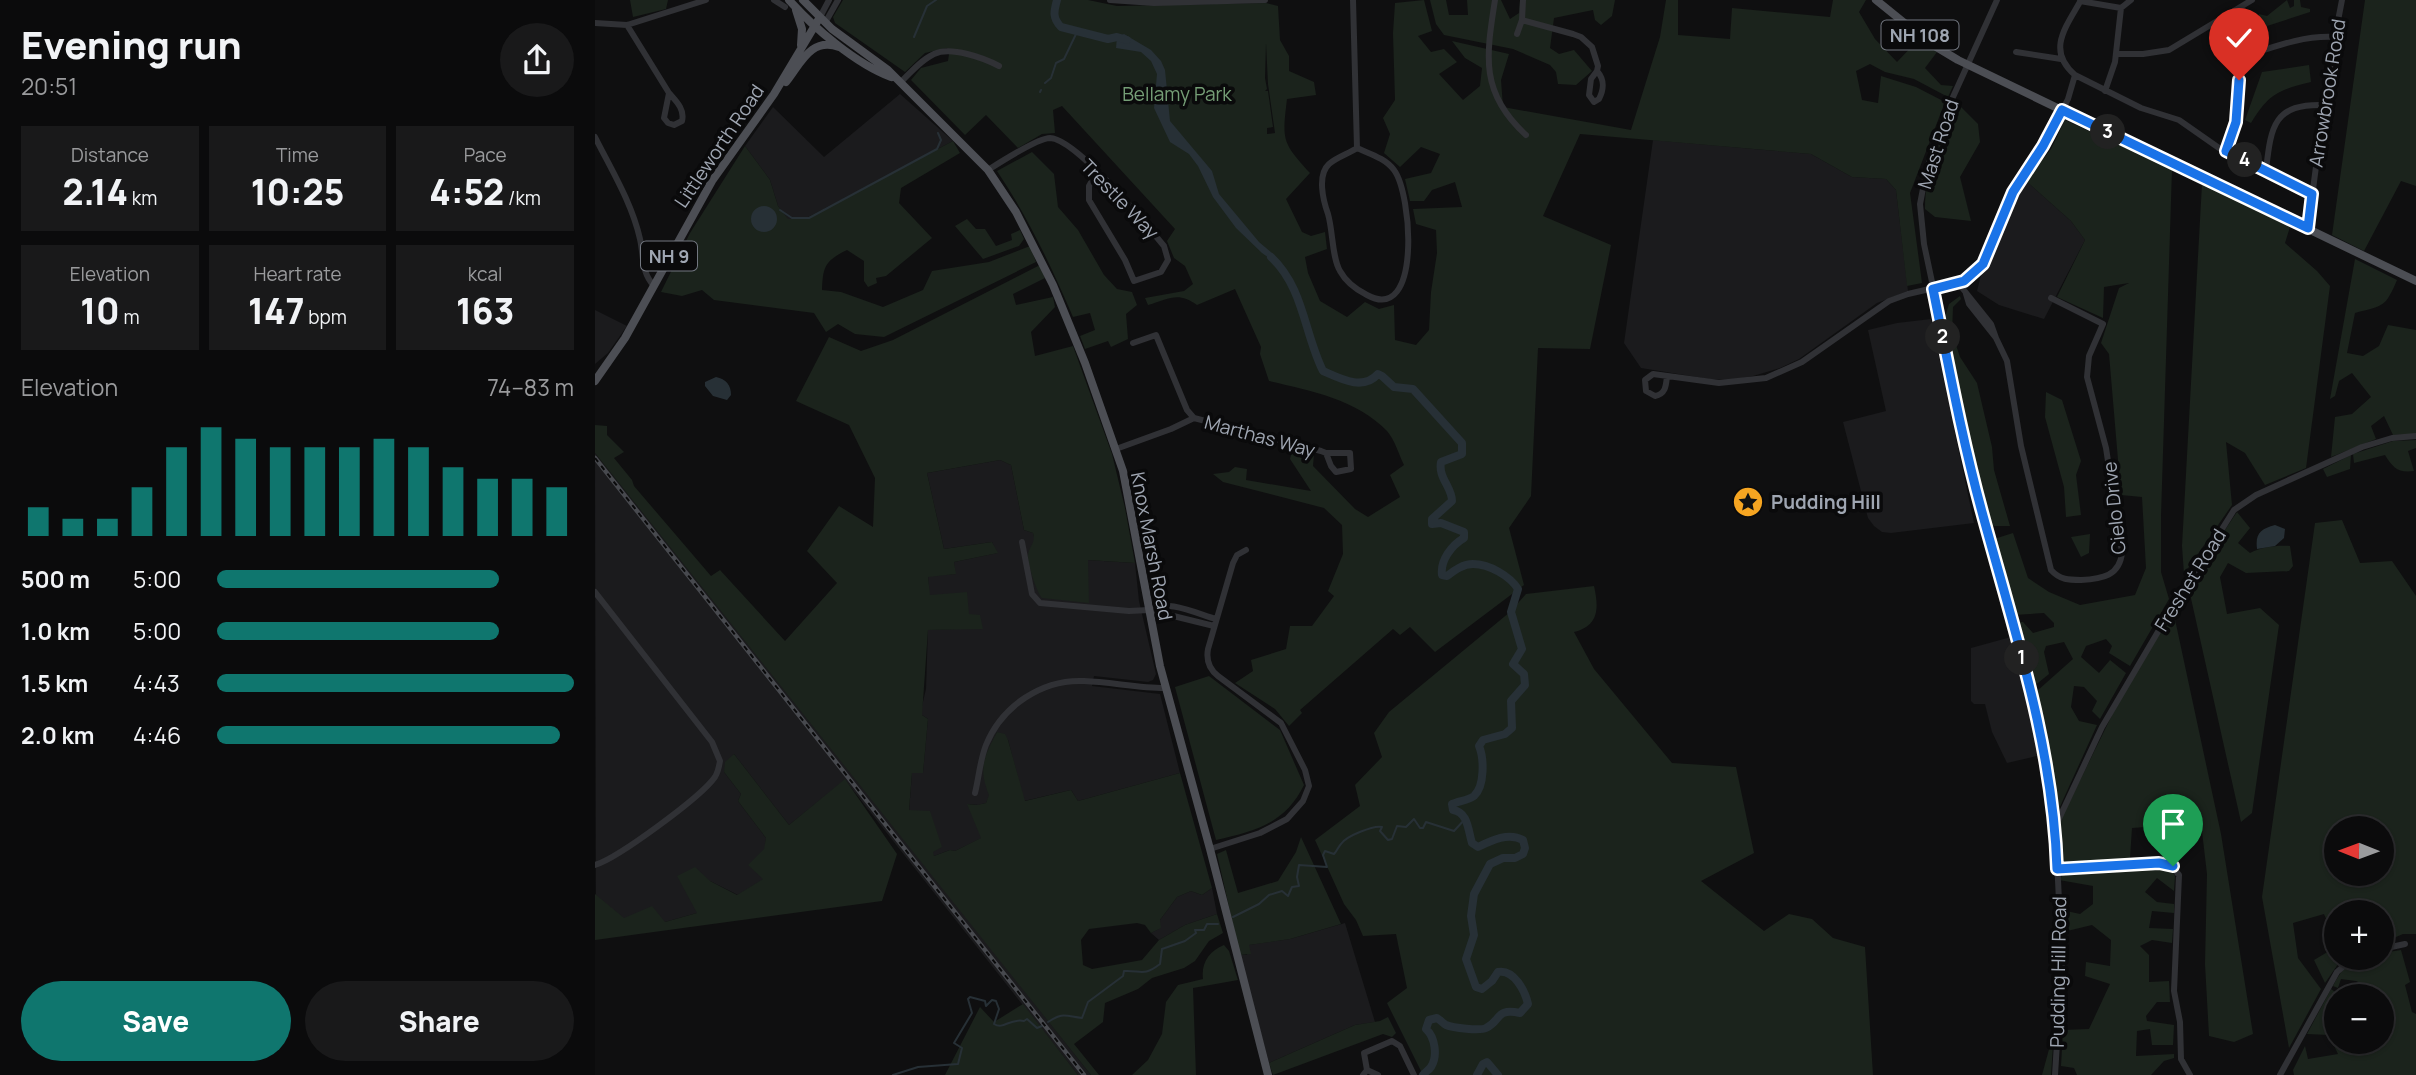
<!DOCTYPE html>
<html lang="en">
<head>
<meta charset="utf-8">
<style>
  :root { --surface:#0b0b0c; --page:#19191a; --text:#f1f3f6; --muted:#9a9b9d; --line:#2b2b2d; --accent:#0f766e }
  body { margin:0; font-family:Manrope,sans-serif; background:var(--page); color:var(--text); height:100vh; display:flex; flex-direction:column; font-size:26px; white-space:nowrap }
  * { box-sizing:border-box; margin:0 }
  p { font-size:23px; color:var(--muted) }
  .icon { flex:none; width:38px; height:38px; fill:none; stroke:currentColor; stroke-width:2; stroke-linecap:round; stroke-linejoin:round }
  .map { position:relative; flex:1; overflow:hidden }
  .drawer { display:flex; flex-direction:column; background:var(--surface); width:595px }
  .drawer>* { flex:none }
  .needle { width:46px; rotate:271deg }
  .controls { position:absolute; left:1729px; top:816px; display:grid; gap:14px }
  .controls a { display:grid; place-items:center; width:70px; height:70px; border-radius:50%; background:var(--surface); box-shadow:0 2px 5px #0004,0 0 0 2px var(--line); font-size:35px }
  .pin { position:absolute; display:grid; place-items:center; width:60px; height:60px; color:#fff; margin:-72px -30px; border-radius:50% 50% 50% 0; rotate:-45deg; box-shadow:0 0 7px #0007 }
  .pin .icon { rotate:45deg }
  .km { position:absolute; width:35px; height:35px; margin:-18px; border-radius:50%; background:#222; color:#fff; font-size:19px; line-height:35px; text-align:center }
  .round { display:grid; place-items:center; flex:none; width:74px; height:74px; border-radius:37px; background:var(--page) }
  .headline { display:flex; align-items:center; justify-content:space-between; height:119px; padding:0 21px }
  h1 { font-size:38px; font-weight:800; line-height:52px }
  .stats { display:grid; grid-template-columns:repeat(3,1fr); gap:10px; height:119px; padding:7px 21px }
  .stats div { display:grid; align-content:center; border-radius:0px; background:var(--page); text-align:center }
  .stats b { font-size:35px; font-weight:800 }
  .stats small { font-size:19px; font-weight:400 }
  .stats p { font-size:19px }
  .chart { height:196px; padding:14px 21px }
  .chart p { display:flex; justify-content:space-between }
  .chart svg { width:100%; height:126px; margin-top:7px; stroke:var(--accent); stroke-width:6 }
  .primary-button { display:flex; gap:14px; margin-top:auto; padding:14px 21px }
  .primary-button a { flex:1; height:80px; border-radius:42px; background:var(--accent); color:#fff; font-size:28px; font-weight:800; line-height:80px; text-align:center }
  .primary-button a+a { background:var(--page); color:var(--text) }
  ul { padding:0 21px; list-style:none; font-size:23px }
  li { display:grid; grid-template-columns:112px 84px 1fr; align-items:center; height:52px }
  li i { height:18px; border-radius:9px; background:var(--accent) }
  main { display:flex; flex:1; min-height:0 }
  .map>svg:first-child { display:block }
</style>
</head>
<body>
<main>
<section class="drawer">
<div class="headline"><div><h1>Evening run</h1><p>20:51</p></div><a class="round"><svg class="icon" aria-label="share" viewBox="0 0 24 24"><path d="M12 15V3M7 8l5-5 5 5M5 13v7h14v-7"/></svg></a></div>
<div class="stats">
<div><p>Distance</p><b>2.14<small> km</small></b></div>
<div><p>Time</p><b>10:25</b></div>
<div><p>Pace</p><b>4:52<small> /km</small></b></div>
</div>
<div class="stats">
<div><p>Elevation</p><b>10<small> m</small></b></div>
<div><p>Heart rate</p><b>147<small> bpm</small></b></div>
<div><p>kcal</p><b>163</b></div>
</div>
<div class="chart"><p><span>Elevation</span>74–83 m</p>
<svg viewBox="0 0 160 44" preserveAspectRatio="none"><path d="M5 44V34M15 44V38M25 44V38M35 44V27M45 44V13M55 44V6M65 44V10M75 44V13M85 44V13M95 44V13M105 44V10M115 44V13M125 44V20M135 44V24M145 44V24M155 44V27"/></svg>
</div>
<ul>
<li><b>500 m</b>5:00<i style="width:79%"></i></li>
<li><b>1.0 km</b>5:00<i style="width:79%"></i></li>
<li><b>1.5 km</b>4:43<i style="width:100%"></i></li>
<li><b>2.0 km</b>4:46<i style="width:96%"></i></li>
</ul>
<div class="primary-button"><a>Save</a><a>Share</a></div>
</section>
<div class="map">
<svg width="1821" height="1075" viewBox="0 0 1821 1075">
  <rect width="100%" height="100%" fill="#0f0f10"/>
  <path fill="#1b1b1d" d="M305,94L358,141L210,219H192L183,206L175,180L150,146L178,107L229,157Z
    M1058,140L1216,154L1257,177L1291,179L1301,190L1313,291L1282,303L1204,359L1185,368L1158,376L1137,380L1114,379L1046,368L1029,343Z
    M1431,181L1476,221L1490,240L1449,319L1404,305L1382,291L1387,271Z
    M0,310L32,326L13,353L0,364Z
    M1336,319L1379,523L1296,533L1287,532L1279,526L1273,518L1248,422L1291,411L1273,330L1302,323Z
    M0,453L365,909L496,1075H483L250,780L194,825L139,754L129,772L146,794L143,801L171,838L169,879L143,895L115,881L102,913L70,922L29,919L1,896Z
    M405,460L416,465L429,530L438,533L440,540L492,578L493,560L540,563L544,601L561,674L558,680L553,682L499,676L497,686L565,694L585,773L483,801L476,790L429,801L413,740L402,732L389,764L395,795L391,803L383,805L373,804L387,838L360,851L355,850L339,856L314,811L317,773L328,772L333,719L327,715V706L331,689L333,630L387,628L374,615L334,595L333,576L360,574L359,562L402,553L397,542L349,549L332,473Z
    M1416,637L1441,719L1446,755L1412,763L1397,732L1390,704H1379L1376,701V648Z
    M617,888L622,914L590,925L564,940L556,933L565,928V920L582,897L596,891L607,895Z
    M750,923L780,1022L760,1025L674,1063L645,955H652L653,945L695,939Z"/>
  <path fill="#1b231c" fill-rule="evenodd" d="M35,0H73L71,9L38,17Z
    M248,0H493L522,6L671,3L683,6L685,40L694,56V71L719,82L721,95L692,99C687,141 687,142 715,173L691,199L707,232L716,236L730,232L732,249L710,257L713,273L725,301L752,317L770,302L784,309L799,305L800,340L821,345L834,330L836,292L842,253L841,230L821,224L818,209L867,207L860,182L837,190L829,201H815L810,179L836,173L845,154L826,147L805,167L789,153L795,134L788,118L800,100L798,33L800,3L829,0L837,31L823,36L836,52L849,49L862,62L844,74L868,100L885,86L887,68L870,58L857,41L914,54L906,80L908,107L1036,130L1065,37L1071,0H1083V35L1135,39L1137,8L1235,17L1238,0H1271L1264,12L1280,39L1302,62L1323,40L1342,52L1330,68L1346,85L1358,86L1353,97L1319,79L1290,72L1275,64L1261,71L1267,100L1283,103L1286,76L1321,87L1350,102L1315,193L1327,283L1312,286L1301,190L1291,179L1257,177L1216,154L985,134L948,216L1016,245L995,349L943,348L936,496L914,528L929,585L840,652L815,627L805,635L798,629L705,710L707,713L694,726L680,709L640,683L658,671L656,660L691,649L695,626H717L739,596L733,591L748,554L747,525L729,508L628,482L618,474L634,472L640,467L652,469L651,480L716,491L695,459L697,450L719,454L718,466L760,509L773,517L805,497L795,475L809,465C804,455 800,440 792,431C761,399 716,391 674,381L665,354L666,347L640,289L602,305C583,291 574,299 553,305L550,298L589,291L598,284L590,266L579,258L572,241L580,229L467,106L458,110L460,133L447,134L423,148L391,115L370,135L316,80L326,68L353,61L354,54H356L352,48L330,53L310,72L240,23L238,17ZM671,43L673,84L680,133L672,134V128L678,127L673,91H670L672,89L670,78Z
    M835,0H851L854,15H873L872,0H906L915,19L924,13L925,0H1020L1017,16L1006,25L1000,20L998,10L959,18L955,48L964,54L979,50L997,71L981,85L963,84L961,72L955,65L918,49L849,35L841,24Z
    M1692,0L1695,8L1699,6V0H1705L1706,7L1715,9V12L1669,27L1661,25L1664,14L1672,16Z
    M1770,0H1821V186L1806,181L1769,251L1737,235Z
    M1714,65L1716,82C1684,90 1674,93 1656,123L1650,120L1667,72Z
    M1361,102L1383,124L1385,142L1365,177L1376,221L1340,217L1330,209C1330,170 1346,137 1361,102Z
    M1470,120L1577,169L1566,516V572L1574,599L1535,666L1514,653L1517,646L1511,639L1491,646L1486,657L1504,673L1515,660L1531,673L1505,719L1497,711L1502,701L1489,687L1479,686L1476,707L1484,721L1502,725L1463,811L1442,691L1478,659L1469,642L1451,646L1449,652L1454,674L1438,687L1421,622H1428L1438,633L1459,627V623L1449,613L1419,615L1399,539L1418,533L1433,578L1454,592L1485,605L1540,595L1551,568L1547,497L1526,495L1514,354L1506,343L1524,288L1534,283L1509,287L1508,318L1462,297L1490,240L1476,221L1431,181L1456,149Z
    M358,141L365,153L306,188L304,203L337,238L291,276L281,278L282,283L273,287L269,281V261L252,250C230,261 228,266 227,290L246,292L288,307L328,290L337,271L394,262L435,246L441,262L289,337L260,334L243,324L231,332L219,313L119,300L107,290L87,296L66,292L95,233L150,146L175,180L183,206L193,219H210Z
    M437,152L459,174L463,207L483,230L509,275L522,289L537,292L542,305L531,314L533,339L516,347L513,341L490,349L485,336L500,330L495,313L478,317C456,266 433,217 402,171Z
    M1607,184L1695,227L1690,243L1722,271L1735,286L1711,468L1670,485L1650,453L1631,442L1637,505L1589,574L1587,546Z
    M372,219L381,229H390L401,246L417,240L416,234L425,230L429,239L424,246L388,259L360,226Z
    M1760,259L1802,280C1790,308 1789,305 1760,313L1752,353L1768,356L1784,346L1793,325L1821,330V434L1798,435L1789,416L1776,426L1781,439L1736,457L1740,417L1757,414L1776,397L1757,373L1744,381L1740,396L1735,399Z
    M445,265L450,278L418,294L421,305L458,297L460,307L436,332L440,356L478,346L517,454L530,508L540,563L493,560L494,603L447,598C442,593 432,563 433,555C434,546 441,543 438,533L429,530L416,465L405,460L332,473L349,549L397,542L403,553L359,562L361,574L333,577L335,595L372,592L374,614L385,615L388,629L333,630L327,715L333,719L328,773H317L314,810L335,811L347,847L338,852L339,856L355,850L360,851L386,838L372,804L382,805L391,803L394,795C383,768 389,757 402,732L410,734L413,740L430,801L476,790L483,801L585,773L617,888L607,895L596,891L582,897L565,920L566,928L556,933L550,925L542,923L494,929L486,940L488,965L497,969L547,960L564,940L590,925L622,914L628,933L614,941L600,961L589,968L557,978L543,989L510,1003L508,1022L479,1044L504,1075H496L0,453V425L12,426V435L29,452L19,458L37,480L39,486L116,576L125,570L190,641L242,583L212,551L244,506L278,527L280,478L254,425L201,401L234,337L266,351L298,340Z
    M1365,296L1366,299L1358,307L1357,333L1365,357L1382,383L1397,447L1399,470L1415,526H1397L1385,490L1359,373L1350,317L1354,304Z
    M1451,392L1467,400L1486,461L1481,475L1486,515L1471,517L1469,487L1450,417Z
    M1821,440V448L1813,451L1819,471C1803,473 1798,468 1790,455L1759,463L1758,454L1798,441Z
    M1756,455L1755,469L1732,477L1728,469Z
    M1642,512L1655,528L1643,543L1655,553C1666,547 1682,545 1695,546L1698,566L1694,571L1651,573L1633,563L1625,577L1632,614L1665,608L1684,625L1657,813L1646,822L1593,585Z
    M1747,520L1765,563L1797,561L1821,596V934H1808L1787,943V912H1741V941L1729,914L1698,923L1703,958L1726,989L1694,1048L1667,897L1720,523ZM1741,828H1787V873H1741Z
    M1495,534L1494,553L1486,557L1476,537Z
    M999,586C1004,608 1004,626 979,632L999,669L1077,763L1141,767L1159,853L1106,881L1169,931L1194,914L1217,919L1238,938L1270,947L1278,1075H828L792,1003L812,988L801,934L768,936L761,920L749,904L720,840L765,806L760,785L787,757L779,733L794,712L915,612L931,594Z
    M1578,610L1626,834L1658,1034L1639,1042L1614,1036L1610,964L1612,874L1606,823L1537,828L1535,858L1470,864L1465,858L1463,825L1524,701Z
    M614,676L685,730L709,785C690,824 660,831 621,840L580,687Z
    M139,754L194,825L250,779L302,854L287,901L0,940V894L29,918L57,906L70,922L102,913L82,876L100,867L115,881L142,895L168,879L153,865L169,849L171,838L143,801L146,794L129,772L130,762Z
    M706,837L746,924L695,939L654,945L656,954L645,955L622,854L631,850L643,893L683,881L701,852Z
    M1564,867L1576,869L1580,876L1579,891L1562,878L1550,892L1562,902L1579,904V913L1557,911L1554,928L1578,929L1577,943L1557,940L1545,946L1554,955V982L1574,981L1575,1002H1562L1551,1016L1552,1021L1579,1025L1578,1045H1557L1555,1029L1542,1031L1541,1056L1579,1054V1058L1569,1061L1556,1075H1482L1479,1068L1466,1066L1468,1030L1494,1029L1515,984L1490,976L1491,962L1515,966L1516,940L1497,925L1468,932L1467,910L1485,914L1498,904V886L1464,880L1470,872Z
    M629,945L634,951L643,980L598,988L601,1075H537L553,1060L567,1034L571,1002L583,985L608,979C606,963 614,951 629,945Z
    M1741,947V957H1748L1730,983L1719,960Z
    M1806,950L1815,982L1810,985L1817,1012L1821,1014V1075H1699L1698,1070L1710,1046L1713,1059L1743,1054L1734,1035L1712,1034L1736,989L1746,996H1741V1005L1738,1010L1741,1041H1787V996H1771L1778,989L1761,981L1746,979L1743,988L1738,986C1751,961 1760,957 1787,957V953Z
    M428,1004L483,1075H350L385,1007L399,1022Z
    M793,1017L801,1033L797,1037L788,1034L678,1075L674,1063L760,1025L785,1021Z
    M1459,1031L1456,1075H1447Z"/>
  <path fill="#273036" d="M529,34L556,50L566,61L570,70L575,121L617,171L624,194L664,242L677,253L684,265L667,253L641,228L618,197L603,166L594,154L575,142L559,108L562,74L556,61L546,52L521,48L522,37Z
    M156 219a13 13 0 1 1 26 0a13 13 0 1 1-26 0Z
    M121,377C131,379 136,385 136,395L132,400L118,396L110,386V382Z
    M1680,525L1690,529L1689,538L1680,546L1662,549C1660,533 1666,529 1680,525Z"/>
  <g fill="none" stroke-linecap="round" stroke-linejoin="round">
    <path stroke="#273036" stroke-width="2" d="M319,37L332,6L341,0
      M450,83L456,78L461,63L469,59L482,32
      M445,92L446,90
      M185,210L197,218H214L342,149L346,140L343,133
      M638,917L664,904L674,895L687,891L693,896L697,887L704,886L702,877L704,865L732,867L728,855L730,851L739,854C742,851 743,847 746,844C751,836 779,825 787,827L785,831L793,840L797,839L802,826L811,827L819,819L825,828H828L831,822L859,831L871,818
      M453,1022C468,1012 470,1016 487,1018L493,1002L528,976L529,971C546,970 548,977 565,964L567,949L590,941L601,933L600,930H609L612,924H623
      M298,1075L323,1067L363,1064L367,1048L359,1043L377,1013L373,999L375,997L390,1001L391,1006L397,1000L401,1001L404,1009L399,1024C409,1030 414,1018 429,1021L432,1019L442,1028L447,1026"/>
    <path stroke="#273036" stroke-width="8" d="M462,0C459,11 457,18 466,27L513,39L522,37L532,40
      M676,257C709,288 709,333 728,371C746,379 768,391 783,374L787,376L799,387L818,389L867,443V454L846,462C843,478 857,487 857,501L837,519V524L846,523L869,532V538C857,545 845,560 847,575L852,576C860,570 868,564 878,564C894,564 915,576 923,589L916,612L927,649L918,664L929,674L930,685L916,701L917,728L910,734L888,740L884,746C889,758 890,786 879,796C874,800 864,801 857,804L858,810C873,812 873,830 877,843L883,847C897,840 914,832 928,840L930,848L928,854L920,858H908L895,864L879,894L876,916L879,935L871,959L881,987L887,989L897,981L903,972C919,969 930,991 933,1004L925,1013C900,1008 907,1020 891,1028C885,1031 858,1028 851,1025C849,1024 844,1019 842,1018L834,1020L831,1029C840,1037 843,1056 836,1067C834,1070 830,1072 828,1075
      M882,1075L888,1064L892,1062L903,1075"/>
    <path stroke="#303135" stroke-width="6" d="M179,0L190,7
      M515,0L559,3L670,0
      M758,0L762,148
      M900,0C891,57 885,93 931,135
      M1402,0L1353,108L1332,168L1325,204L1329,244L1379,481L1443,716L1460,818L1467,963L1460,1075
      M1485,1L1526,8L1536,0
      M225,17L234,0
      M927,20L978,34L986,37L997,47L1003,66L1002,71L996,79L994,95L999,102L1004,99C1009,89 1010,80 1002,71
      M0,23L32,25L111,0
      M230,23L243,0
      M32,25L74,93
      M922,34L927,20L928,0
      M1421,52L1466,59
      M1521,54H1548L1574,50L1657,0
      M1645,58C1676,48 1707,35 1740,37
      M1480,75C1451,50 1471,27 1486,0
      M305,83C315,73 326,60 339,54C356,46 389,58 404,66
      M1510,91L1520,62L1526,8
      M74,93C81,101 90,109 87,121L79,125L73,123L69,118Z
      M0,137C16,169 37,203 45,239C49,257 46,272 59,286
      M762,148C775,154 790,158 799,170C817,194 827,325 772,295C762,290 751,282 745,271C737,258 738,231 733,214C728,200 722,175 734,164C742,157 753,154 762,148Z
      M1631,151C1646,109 1653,56 1638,13
      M393,170C404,163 443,138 455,138C481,139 551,224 569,246L573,260L566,272L539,281L530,260L494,200V186L502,172
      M1671,170C1676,127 1678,103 1730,105
      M1713,228C1723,152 1732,75 1747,0
      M1364,284L1396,324L1401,338
      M1371,294L1374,304L1401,338L1412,361L1426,446L1456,570C1465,580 1474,580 1486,580C1507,579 1525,576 1527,552L1511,448L1492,377L1494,356L1508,324L1456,298
      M538,343L561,335L592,410L599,418
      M1072,376C1071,385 1071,394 1060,396L1051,391L1050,380L1058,374L1124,383L1171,378L1207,362L1294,301L1313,294L1369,281L1381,272L1391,260L1418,192L1454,136L1473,99L1480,75L1546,108L1584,120L1624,148L1717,194
      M599,418L726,451L731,453L736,466L741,472L756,469L755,453H731
      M521,449L576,429L599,418
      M427,542L437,594L445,603L534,611L554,610L619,626
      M0,592L117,742L125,761C124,767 123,772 120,777C106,797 23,858 0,865
      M554,610C570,598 603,614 621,619
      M380,793C384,777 385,760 391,745C407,706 447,679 489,681C516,682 543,688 570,688
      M1461,825L1507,727L1574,613L1639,510L1661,495L1767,447L1797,438L1821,436
      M615,849L665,833L692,819L708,801L714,786L710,770L686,723L623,676C614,669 611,660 613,649L638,563L642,555L651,550
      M1462,869L1574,863L1584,875L1579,991L1585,1022L1586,1059L1595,1075
      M1787,949L1810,944
      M772,1070L769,1053L797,1041L805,1046L819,1075
      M768,1075L772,1070L783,1075
      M1685,1075L1742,972L1759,957"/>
    <path stroke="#4c4e54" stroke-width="8" d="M194,0C219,28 261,64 296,77
      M208,0L237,29L293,70L393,170L421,212L458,285L490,363L528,471L565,666L615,849L673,1075
      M1281,0L1333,42L1363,60L1821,281
      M201,10L207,29L206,45
      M191,82C206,63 216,37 244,47
      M0,381L30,338L117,181L179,94L225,17"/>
    <g stroke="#47494e" stroke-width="4.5">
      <path id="rail" d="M0,458L489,1075"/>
    </g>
    <use href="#rail" stroke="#0a0a0b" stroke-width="2" stroke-dasharray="5" stroke-linecap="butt"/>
  </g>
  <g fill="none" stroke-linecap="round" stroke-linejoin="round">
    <g stroke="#fff" stroke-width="14">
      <path id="route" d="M1578,866L1564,863L1462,869C1458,745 1419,630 1387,512C1367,439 1353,363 1338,289L1369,281L1388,264L1418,192L1448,146L1467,110L1713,228L1717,194L1631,151L1641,122L1644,80"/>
    </g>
    <use href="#route" stroke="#1a73e8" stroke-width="9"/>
  </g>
  <defs>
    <g id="sight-disc" transform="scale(1.575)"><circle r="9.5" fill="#f6a521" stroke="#0a0a0b"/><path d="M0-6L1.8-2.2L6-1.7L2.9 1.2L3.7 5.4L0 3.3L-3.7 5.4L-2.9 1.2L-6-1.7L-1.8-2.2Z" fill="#111"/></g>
  </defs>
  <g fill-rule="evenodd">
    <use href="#sight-disc" x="1153" y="502"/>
  </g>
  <g text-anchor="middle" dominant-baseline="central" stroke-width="7" stroke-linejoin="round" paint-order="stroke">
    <g fill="#0a0a0b" stroke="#727780" stroke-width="2">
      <rect x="1286.5" y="20.5" width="77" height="29" rx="5"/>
      <rect x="46" y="241.5" width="56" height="29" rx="5"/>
    </g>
    <g font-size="18" font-weight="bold" fill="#9fa6b2">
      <text x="1325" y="35">NH 108</text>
      <text x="74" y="256">NH 9</text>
    </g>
    <g font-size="19" fill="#9fa6b2" stroke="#0a0a0b">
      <text transform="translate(1732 93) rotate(-81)">Arrowbrook Road</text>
      <text transform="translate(1343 144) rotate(-72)">Mast Road</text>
      <text transform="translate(124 146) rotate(-56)">Littleworth Road</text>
      <text transform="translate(525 199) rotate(46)">Trestle Way</text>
      <text transform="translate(665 436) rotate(15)">Marthas Way</text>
      <text transform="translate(1519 508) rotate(-96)">Cielo Drive</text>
      <text transform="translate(557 546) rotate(79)">Knox Marsh Road</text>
      <text transform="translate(1595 580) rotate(-58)">Freshet Road</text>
      <text transform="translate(1463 972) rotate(-89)">Pudding Hill Road</text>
    </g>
    <g font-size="19" fill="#759e76" stroke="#0a0a0b">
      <text x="582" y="94">Bellamy Park</text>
    </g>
    <g font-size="19" font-weight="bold" fill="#9fa6b2" stroke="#0a0a0b" text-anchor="start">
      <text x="1176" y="502">Pudding Hill</text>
    </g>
  </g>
</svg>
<div class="controls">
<a><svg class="needle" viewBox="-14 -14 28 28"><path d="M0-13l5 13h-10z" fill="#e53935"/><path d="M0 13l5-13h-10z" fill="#9a9b9d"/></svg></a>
<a>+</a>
<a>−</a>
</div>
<div class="pin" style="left:1578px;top:866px;background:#1e9e55"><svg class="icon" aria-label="arrive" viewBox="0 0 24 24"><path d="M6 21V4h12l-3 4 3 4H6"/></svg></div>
<div class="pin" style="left:1644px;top:80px;background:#d93025"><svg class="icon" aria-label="check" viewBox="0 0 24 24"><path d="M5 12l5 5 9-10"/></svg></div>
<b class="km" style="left:1427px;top:658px">1</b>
<b class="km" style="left:1348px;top:337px">2</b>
<b class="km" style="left:1513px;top:132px">3</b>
<b class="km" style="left:1650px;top:160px">4</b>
</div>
</main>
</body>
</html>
